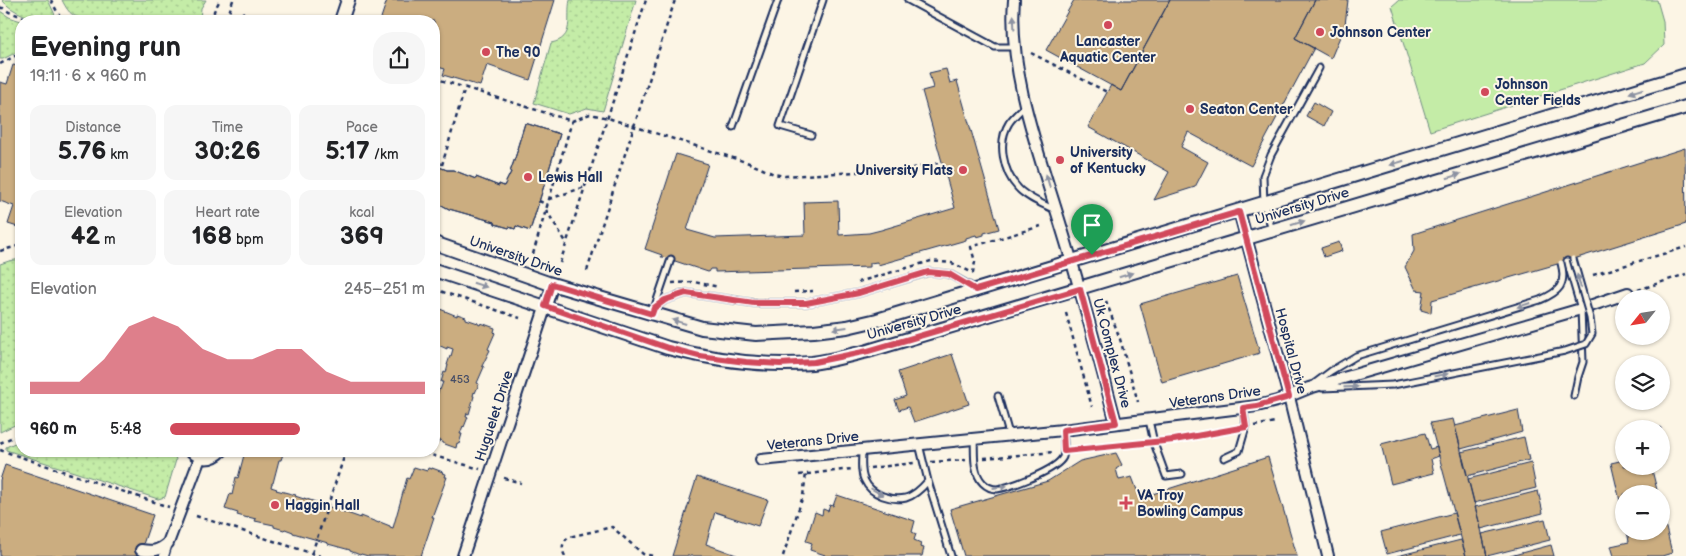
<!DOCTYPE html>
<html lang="en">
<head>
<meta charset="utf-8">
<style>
  :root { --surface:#fff; --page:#f6f6f6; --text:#202124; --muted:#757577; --accent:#d1495b }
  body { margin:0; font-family:"Balsamiq Sans",sans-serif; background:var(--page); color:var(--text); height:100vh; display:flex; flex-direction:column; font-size:19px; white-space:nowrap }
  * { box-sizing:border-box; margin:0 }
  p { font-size:16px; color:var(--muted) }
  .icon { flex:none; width:28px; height:28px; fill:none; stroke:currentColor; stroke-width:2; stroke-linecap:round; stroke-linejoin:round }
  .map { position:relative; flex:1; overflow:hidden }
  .panel { position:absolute; left:15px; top:15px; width:425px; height:442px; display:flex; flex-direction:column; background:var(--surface); border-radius:20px; box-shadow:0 1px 4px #0004 }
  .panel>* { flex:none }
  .needle { width:32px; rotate:240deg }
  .buttons { position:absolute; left:1615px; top:290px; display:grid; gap:10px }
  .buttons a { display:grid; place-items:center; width:55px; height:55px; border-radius:50%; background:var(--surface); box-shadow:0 1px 4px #0004; font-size:25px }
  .pin { position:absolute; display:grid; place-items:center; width:42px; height:42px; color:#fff; margin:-51px -21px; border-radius:50% 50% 50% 0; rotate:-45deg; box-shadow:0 0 5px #0007 }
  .pin .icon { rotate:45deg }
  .round { display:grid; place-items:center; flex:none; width:52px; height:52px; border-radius:20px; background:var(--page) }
  .headline { display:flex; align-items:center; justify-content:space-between; height:85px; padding:0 15px }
  h1 { font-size:28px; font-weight:600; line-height:38px }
  .stats { display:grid; grid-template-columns:repeat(3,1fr); gap:8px; height:85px; padding:5px 15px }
  .stats div { display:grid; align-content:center; border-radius:12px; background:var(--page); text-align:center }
  .stats b { font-size:25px; font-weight:600 }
  .stats small { font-size:14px; font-weight:400 }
  .stats p { font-size:14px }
  .chart { height:140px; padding:10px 15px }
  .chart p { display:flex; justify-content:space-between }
  .chart svg { width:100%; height:90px; margin-top:5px; fill:var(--accent); opacity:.7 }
  ul { padding:0 15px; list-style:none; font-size:16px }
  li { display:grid; grid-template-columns:80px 60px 1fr; align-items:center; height:38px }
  li i { height:12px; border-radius:6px; background:var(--accent) }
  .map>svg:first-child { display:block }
</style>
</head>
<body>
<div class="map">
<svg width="1686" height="556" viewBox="0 0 1686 556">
  <defs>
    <pattern id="green-dots" width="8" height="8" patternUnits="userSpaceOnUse" patternTransform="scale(1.25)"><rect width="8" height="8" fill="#c4eca7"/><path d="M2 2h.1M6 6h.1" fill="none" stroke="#a8cb92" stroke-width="1.8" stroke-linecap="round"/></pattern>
  </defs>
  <rect width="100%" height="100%" fill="#fcf5e5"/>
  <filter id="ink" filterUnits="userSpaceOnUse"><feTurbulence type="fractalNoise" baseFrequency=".02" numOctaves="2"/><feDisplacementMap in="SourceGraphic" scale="10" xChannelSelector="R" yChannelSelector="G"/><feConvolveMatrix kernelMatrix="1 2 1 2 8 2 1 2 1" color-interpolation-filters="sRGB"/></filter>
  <g filter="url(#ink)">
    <path fill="url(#green-dots)" stroke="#708e82" d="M2,0H48L57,19L52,18L51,21C35,21 11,12 2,0Z
      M62,0H206L201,8L200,21H90C73,16 70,16 62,0Z
      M570,0H636L603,111L587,108L569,114L534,103L551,43C576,38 566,18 570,0Z
      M0,11L9,17L21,21V50L3,59H0Z
      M21,259V422L0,432V264L9,261Z
      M21,440V451H174L176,460L165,497L158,499L6,450V447Z"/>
    <path fill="#c4eca7" stroke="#708e82" d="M1399,0H1657L1663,21L1664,45L1645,63L1430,131L1392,6Z"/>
    <path fill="#cbad80" stroke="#1b2f5e" d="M387,0H555L530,80L487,65L480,86L443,75L445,69L434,66V21H380Z
      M1074,0H1170L1121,91L1046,50Z
      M1170,0H1315L1295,38L1314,48L1251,166L1188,132L1181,147L1208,162L1195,187L1154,200L1169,172L1088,127L1111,85L1121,91Z
      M1315,0H1348L1345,25L1331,58L1295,38Z
      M13,65L18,66L21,65V228L8,224L14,206L0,201V82L7,84Z
      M946,69L950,83L957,81L999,229L984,233V235L977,237L976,235L966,238V240L878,265L877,262L870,263V267L715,272V269H710L708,272L663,257H661L662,255L645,249L676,154L708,164L687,230L715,238L805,235L804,202L838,201L839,235L869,233L881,230L955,208L922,91L933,88L929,73Z
      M1314,102L1331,112L1324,126L1306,116Z
      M525,123L560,134L530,231L516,226L515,229L509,227V228L495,224V222L449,209L434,201V165L447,170H453L476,179V177L499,186V184L504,186L511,172H510L515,158L518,149H517Z
      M525,123L560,134L530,231L516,226L515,229L509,227V228L495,224V222L449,209L434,201V165L447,170H453L476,179V177L499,186V184L504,186L511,172H510L515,158L518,149H517Z
      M1685,148L1686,224L1561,263L1432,300L1431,313L1421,310L1424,291L1416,290L1405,267L1414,251L1413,234Z
      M1339,242L1342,251L1324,257L1321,248Z
      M1237,276L1260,353L1162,382L1140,304Z
      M434,308L440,310V309L457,316V314L466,317V319L478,323V324L480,325L481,323L495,328L494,332L495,333L488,349L490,350L482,366L484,367L477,383L479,384L475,393L474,392L473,396H474L469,414L467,413L466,417H468L464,427L463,426L460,434H462L459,444L457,443L456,448L442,443V441L440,440L439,442L434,440V406H435L437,399H436L439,389L440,390L443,382H441L444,372L446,373L448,365H447L450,356H451L453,349L447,347V349L434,343Z
      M952,354L969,404L914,422L908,407L899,410L895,400L906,396L898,372Z
      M1518,410L1522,432L1461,449L1455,426Z
      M1453,419L1481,529L1487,556H1466L1430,423Z
      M1425,433L1430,449L1437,447L1439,456L1431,459L1434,473L1391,484L1381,444Z
      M1524,437L1529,460L1467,476L1461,452Z
      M246,451H284L281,460H279L273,483H272L271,487L277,489L276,490L296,495L295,496L304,499V498L361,518V516L379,523L380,522L390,526V527L393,528L407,478L409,479L414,467L427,471L428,468L432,469V468L443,472L442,473L446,474L445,477H447L432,517H434L421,556H368L361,554L360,555L350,551V550L328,544V543L293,533V532L285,529L284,530L274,527V525L255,521L256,519L248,517V518L237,515L238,513L225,509L230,494L232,495L236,477L238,478L244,455L245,456Z
      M1116,453L1122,465L1116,469L1119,480L1132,477L1140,498L1268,457L1297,556H964L950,509L1048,481L1080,461Z
      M1624,460V466H1651L1658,494H1624V518L1611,463Z
      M1531,463L1536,488L1474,503L1468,479Z
      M5,465L153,515L139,556H0V480Z
      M697,477L768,500L758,526L715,512L706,544L739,556H672Z
      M1538,491L1543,513L1481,529L1475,507Z
      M837,495L915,521L912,532L916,534L914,540L921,543L920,547L924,548L922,556H824L825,555L810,550L812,543L806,541L815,512L822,515L823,509L828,511L830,505L833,506Z
      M1661,507L1672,553L1662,556H1614L1611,546L1629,542L1627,531H1661Z
      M1454,513L1460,535L1387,554L1381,532Z
      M1545,519L1550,540L1487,556L1482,534Z
      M1461,540L1466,556H1397Z
      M1551,545L1554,556H1510Z"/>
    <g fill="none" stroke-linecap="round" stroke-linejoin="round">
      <g stroke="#1b2f5e" stroke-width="9">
        <path id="service" d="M908,0L995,47H1015
          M1025,106C1020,111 1013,117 1009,123C997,142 1003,172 1018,188C1027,198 1043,204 1055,210
          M733,127L778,0
          M811,135L780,126L823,0
          M1272,230L1264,204L1263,176L1271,155L1319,68
          M1567,261L1581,309L1583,362L1578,377L1574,396
          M655,306L671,259
          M654,308L665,300L686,293L754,303H806L859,293L929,272L949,274L974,288
          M1315,383L1331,371L1356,356
          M1322,388L1393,385
          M998,396L1009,434
          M1149,420L1154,443L1166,476L1182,474
          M974,439C975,453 972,472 983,483C987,487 992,489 997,489C1011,487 1057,470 1063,457C1066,449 1063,438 1063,430
          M919,444L928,481L951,556
          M862,450C862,460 860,473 865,481C871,495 892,501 906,498C915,495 922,488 928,481
          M1224,458L1239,451L1246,427L1243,408"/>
      </g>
      <g stroke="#1b2f5e" stroke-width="11">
        <path id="pedestrian" d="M164,556L168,543"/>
      </g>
      <g stroke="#1b2f5e" stroke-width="14">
        <path id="minor" d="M1014,0C1008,73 1040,156 1061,226C1081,291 1099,357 1116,423
          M1239,211L1289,397L1328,556
          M191,451C200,461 212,461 222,451
          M761,460L1063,430L1257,406L1277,401L1309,388L1581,309L1628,293
          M141,550C152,552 159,551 168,543L200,458
          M463,556L553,284"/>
      </g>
      <g stroke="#1b2f5e" stroke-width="16">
        <path id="tertiary" d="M341,21L348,0
          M434,243L548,283L702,328L756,334L814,331L847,327L877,320L1686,75
          M434,270L668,348C715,360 763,367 812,363C831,361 850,355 868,351L1686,107"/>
      </g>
      <path stroke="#1b2f5e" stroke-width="2.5" stroke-dasharray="4 4" stroke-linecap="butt" d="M51,0L62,21
        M233,0L228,16H239L244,12
        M0,8H3L9,12L35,21
        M214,21V11L220,0
        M225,21L228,16
        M1031,53L1107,92
        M0,64L21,53
        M434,78L572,121L590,114L608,118L749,163L774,174L785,176L909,169L938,163
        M434,91L438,79
        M442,165L465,88
        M549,199L585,187
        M539,201L548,205
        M546,210L566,242
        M0,251L21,245
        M533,254L572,121
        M560,263L646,0
        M587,271L675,0
        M1593,275L1686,247
        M858,282L931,261L952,263L973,273L975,262L971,247L1041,226
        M672,283L694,282L719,287
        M434,289L520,318
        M1638,290L1686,274
        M794,292L813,291
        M1106,301L1120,339L1138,402
        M1066,313L1092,407
        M1254,426L1275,422
        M1660,429L1661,427
        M1163,442L1236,429
        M0,443L21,433
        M0,450L169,507
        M1073,450L1145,444
        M417,451L480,469
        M984,458L1055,452
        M931,462L966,460
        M870,468L914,463
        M799,475L852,469
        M504,478L521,483
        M196,516L320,556
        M312,553L346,451
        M565,556C561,549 562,542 569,537L612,527L643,554L653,556
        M783,556L803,496L806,474"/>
      <use href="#service" stroke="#fcf5e5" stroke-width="5"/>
      <use href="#pedestrian" stroke="#fcf5e5" stroke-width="8"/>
      <use href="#minor" stroke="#fcf5e5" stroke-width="10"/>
      <use href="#tertiary" stroke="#fcf5e5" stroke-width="12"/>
      <g stroke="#1b2f5e" stroke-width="9" stroke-linecap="butt">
        <path id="service-bridge" d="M1356,356L1540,300C1559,292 1567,285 1561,263
          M1393,385L1565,351L1586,344L1592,334L1590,318L1573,259"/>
      </g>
      <use href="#service-bridge" stroke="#fcf5e5" stroke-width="5"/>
    </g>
    <defs><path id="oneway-solid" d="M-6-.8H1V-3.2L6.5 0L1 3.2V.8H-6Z" transform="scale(1.25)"/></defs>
    <g fill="#8c92a2">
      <use href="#oneway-solid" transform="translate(1014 22) rotate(-93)"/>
      <use href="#oneway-solid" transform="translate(1636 91) rotate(163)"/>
      <use href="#oneway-solid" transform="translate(1397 163) rotate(163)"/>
      <use href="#oneway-solid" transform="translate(1454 176) rotate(-17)"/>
      <use href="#oneway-solid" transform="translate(1048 181) rotate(-106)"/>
      <use href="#oneway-solid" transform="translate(1298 223) rotate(-17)"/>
      <use href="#oneway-solid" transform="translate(1126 275) rotate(-17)"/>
      <use href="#oneway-solid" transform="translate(1579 281) rotate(-106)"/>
      <use href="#oneway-solid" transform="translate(480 285) rotate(18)"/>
      <use href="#oneway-solid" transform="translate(1524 305) rotate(163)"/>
      <use href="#oneway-solid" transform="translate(679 322) rotate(-164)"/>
      <use href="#oneway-solid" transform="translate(840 328) rotate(172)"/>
      <use href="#oneway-solid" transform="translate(1441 375) rotate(-11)"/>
      <use href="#oneway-solid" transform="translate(1351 387) rotate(-2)"/>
      <use href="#oneway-solid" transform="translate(1000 487) rotate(-8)"/>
      <use href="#oneway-solid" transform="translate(877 492) rotate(30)"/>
    </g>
  </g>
  <g fill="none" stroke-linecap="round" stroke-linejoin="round" filter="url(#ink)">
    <g stroke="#fff" stroke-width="10">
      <path id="route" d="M1239,212L1289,397L1257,406L1243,408L1246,427L1174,440L1064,451L1063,430L1116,423L1080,289L868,351L814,362L780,364L746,362L699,356L668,348L545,306L552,284L652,314L654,308L665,300L686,293L754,303H806L859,293L928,272L949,274L976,290Z"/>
    </g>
    <use href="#route" stroke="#d1495b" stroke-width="6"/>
  </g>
  <g fill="#d1495b" stroke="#fcf5e5" stroke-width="2">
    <circle cx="1108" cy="25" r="5"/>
    <circle cx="1320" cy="32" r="5"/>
    <circle cx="486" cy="52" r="5"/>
    <circle cx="1485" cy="92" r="5"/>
    <circle cx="1190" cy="109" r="5"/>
    <circle cx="1060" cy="160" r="5"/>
    <circle cx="963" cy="170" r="5"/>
    <circle cx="528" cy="177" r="5"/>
    <path d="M1123.5 495.5h5v5h5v5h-5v5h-5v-5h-5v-5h5z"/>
    <circle cx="275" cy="505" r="5"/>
  </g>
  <g text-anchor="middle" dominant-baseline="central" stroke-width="4" stroke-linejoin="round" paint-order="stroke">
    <g font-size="11" fill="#474e66">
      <text x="460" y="379">453</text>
    </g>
    <g font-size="14" font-weight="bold" fill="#1b2f5e" stroke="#fcf5e5" text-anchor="start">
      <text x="1330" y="32">Johnson Center</text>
      <text x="1108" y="41" text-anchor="middle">Lancaster<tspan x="1108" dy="16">Aquatic Center</tspan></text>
      <text x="496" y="52">The 90</text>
      <text x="1495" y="84">Johnson<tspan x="1495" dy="16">Center Fields</tspan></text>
      <text x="1200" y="109">Seaton Center</text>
      <text x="1070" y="152">University<tspan x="1070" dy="16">of Kentucky</tspan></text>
      <text x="953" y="170" text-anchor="end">University Flats</text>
      <text x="538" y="177">Lewis Hall</text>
      <text x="1137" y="495">VA Troy<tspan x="1137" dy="16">Bowling Campus</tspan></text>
      <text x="285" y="505">Haggin Hall</text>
    </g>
    <g font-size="14" fill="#1b2f5e" stroke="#fcf5e5">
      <text transform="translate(1302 206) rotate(-17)">University Drive</text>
      <text transform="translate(516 256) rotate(19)">University Drive</text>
      <text transform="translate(914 322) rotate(-16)">University Drive</text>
      <text transform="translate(1291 351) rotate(75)">Hospital Drive</text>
      <text transform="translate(1112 353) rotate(75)">Uk Complex Drive</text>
      <text transform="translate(1215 397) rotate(-8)">Veterans Drive</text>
      <text transform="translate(494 416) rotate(-72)">Huguelet Drive</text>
      <text transform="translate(813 441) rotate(-6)">Veterans Drive</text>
    </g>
  </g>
</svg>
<div class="buttons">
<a><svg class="needle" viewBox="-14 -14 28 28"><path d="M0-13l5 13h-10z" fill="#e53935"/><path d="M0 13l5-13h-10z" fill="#757577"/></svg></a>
<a><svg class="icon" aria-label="layers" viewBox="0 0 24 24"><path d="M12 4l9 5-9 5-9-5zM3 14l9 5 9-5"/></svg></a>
<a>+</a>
<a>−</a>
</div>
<div class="pin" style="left:1092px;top:255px;background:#1e9e55"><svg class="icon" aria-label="arrive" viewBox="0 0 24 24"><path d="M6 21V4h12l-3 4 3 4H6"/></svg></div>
<section class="panel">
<div class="headline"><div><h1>Evening run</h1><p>19:11 · 6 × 960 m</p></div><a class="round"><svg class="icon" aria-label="share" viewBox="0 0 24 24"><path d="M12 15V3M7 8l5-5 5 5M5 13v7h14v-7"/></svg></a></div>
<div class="stats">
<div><p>Distance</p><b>5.76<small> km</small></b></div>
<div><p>Time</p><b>30:26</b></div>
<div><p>Pace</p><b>5:17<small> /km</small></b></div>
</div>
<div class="stats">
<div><p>Elevation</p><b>42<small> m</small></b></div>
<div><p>Heart rate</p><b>168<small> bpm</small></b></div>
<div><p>kcal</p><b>369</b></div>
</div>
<div class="chart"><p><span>Elevation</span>245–251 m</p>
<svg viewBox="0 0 160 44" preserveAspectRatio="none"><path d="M0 44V38L10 38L20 38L30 27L40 11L50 6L60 11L70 22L80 27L90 27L100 22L110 22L120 33L130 38L140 38L150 38L160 38V44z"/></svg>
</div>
<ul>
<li><b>960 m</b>5:48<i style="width:51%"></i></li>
</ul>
</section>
</div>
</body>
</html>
